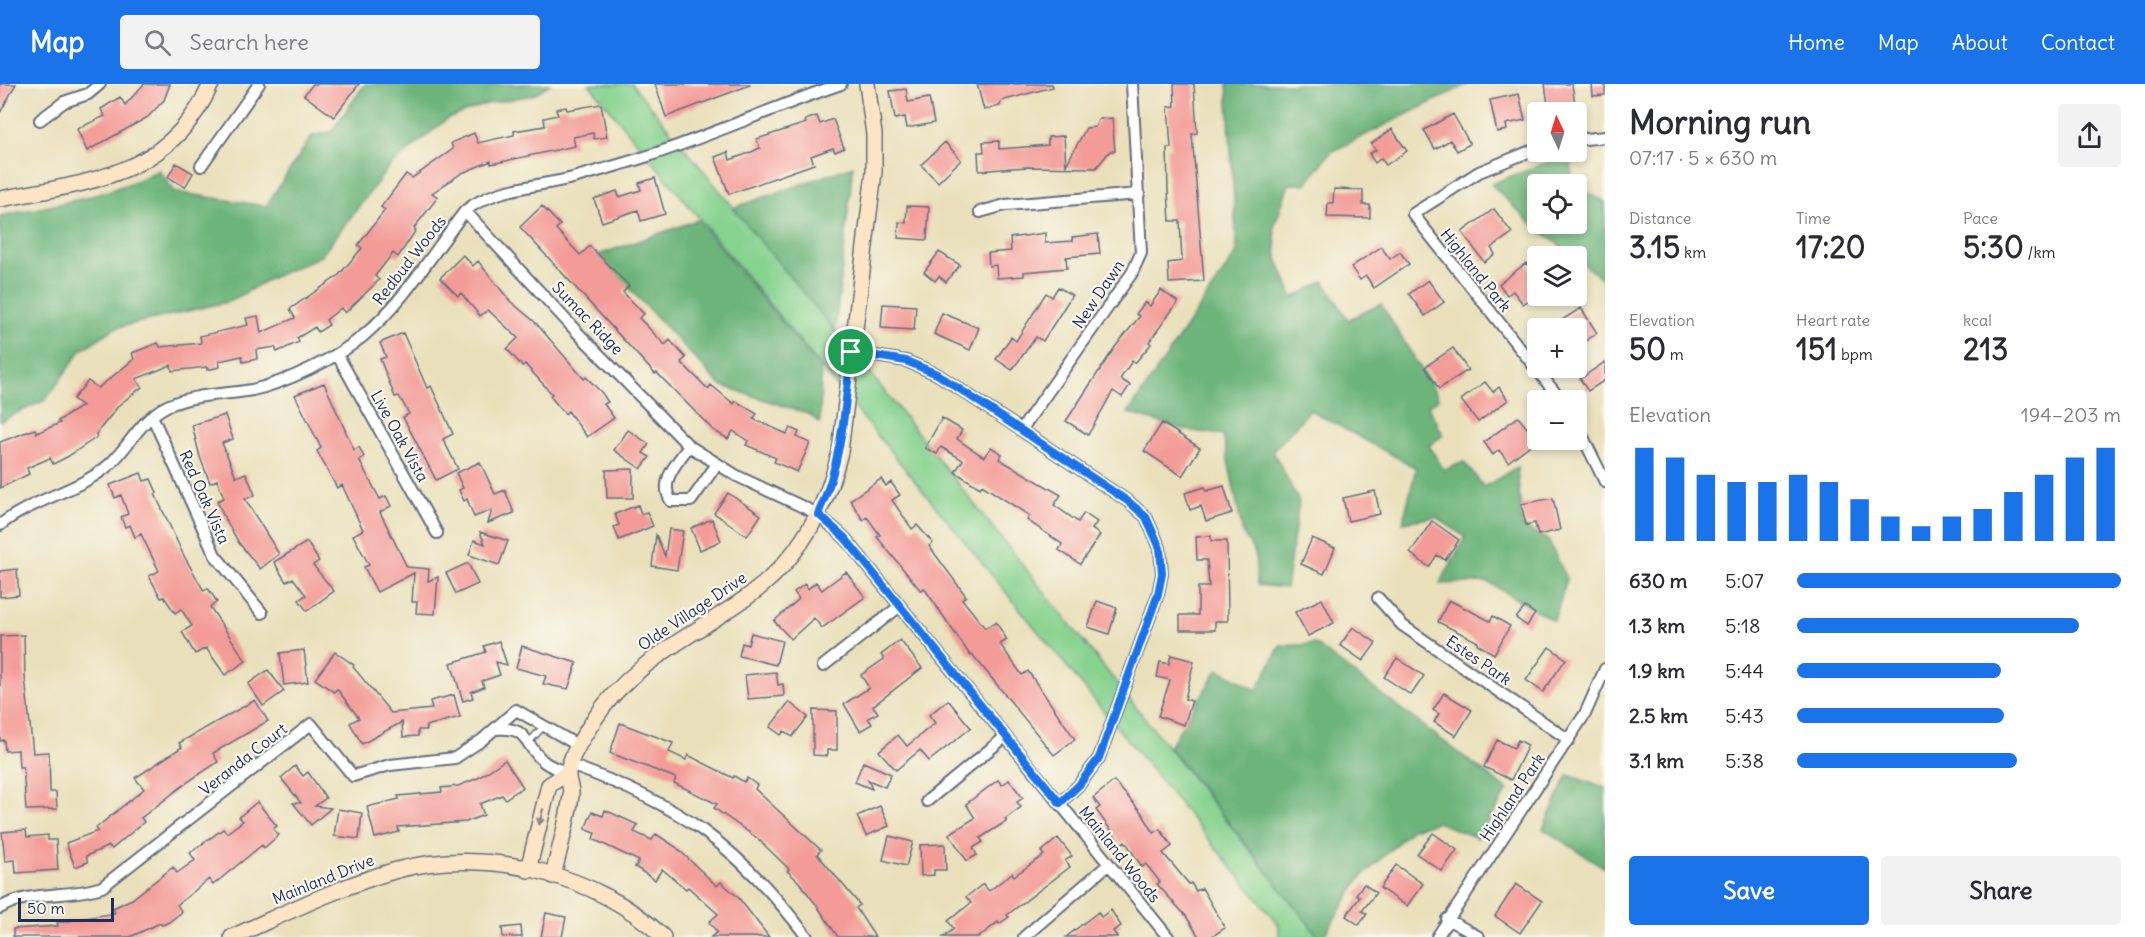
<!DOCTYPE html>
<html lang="en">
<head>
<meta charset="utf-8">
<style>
  :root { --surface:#fff; --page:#f2f2f3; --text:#2b2b33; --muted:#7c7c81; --accent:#1a73e8 }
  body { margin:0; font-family:Delius,sans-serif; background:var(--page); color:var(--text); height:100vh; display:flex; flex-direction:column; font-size:22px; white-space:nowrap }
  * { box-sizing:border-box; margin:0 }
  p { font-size:20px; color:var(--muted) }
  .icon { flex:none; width:33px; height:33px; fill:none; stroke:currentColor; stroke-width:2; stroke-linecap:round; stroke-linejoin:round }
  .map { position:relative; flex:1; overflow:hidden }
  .side { display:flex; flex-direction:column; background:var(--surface); width:540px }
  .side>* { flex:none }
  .needle { width:39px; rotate:356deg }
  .controls { position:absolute; left:1527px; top:18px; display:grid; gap:12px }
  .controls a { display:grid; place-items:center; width:60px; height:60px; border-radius:6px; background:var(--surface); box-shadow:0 3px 9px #0003; font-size:30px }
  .scale { position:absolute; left:18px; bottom:15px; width:96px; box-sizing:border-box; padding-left:6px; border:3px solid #1b2f5e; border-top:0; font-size:16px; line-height:21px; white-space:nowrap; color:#1b2f5e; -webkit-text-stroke:4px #fbf7ec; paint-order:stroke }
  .pin { position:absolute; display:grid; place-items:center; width:51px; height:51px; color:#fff; margin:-26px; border:3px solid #fff; border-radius:50%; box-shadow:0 2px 6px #0007 }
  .round { display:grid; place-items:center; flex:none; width:63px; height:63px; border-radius:6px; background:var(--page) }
  .headline { display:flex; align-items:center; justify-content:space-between; height:102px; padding:0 24px }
  h1 { font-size:33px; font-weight:700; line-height:45px }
  .figures { display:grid; grid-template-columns:repeat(3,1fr); gap:9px; height:102px; padding:6px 24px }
  .figures div { display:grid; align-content:center }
  .figures b { font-size:30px; font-weight:700 }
  .figures small { font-size:16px; font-weight:400 }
  .figures p { font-size:16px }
  .chart { height:168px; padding:12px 24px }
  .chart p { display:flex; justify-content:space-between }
  .chart svg { width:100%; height:108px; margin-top:6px; stroke:var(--accent); stroke-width:6 }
  .cta { display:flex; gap:12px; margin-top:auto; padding:12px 24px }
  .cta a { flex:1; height:69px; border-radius:6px; background:var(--accent); color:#fff; font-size:24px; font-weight:700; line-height:69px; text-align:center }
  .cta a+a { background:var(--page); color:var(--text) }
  ul { padding:0 24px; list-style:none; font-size:20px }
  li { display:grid; grid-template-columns:96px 72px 1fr; align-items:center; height:45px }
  li i { height:15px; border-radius:8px; background:var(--accent) }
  header { display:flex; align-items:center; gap:36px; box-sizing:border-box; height:84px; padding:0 30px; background:var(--accent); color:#fff }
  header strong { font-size:28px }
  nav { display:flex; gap:33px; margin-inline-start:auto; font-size:21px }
  .search { width:420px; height:54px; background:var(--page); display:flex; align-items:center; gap:15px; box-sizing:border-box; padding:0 21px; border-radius:6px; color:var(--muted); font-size:22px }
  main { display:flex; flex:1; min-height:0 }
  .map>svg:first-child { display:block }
</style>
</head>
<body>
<header>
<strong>Map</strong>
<div class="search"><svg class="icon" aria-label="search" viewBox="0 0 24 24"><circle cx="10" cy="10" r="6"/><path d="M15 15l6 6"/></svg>Search here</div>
<nav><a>Home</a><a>Map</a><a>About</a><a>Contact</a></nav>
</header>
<main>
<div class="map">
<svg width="1605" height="853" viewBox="0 0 1605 853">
  <rect width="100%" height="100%" fill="#fbf7ec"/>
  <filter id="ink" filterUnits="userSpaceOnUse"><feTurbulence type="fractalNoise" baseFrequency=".0167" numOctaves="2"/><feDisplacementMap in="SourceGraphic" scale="12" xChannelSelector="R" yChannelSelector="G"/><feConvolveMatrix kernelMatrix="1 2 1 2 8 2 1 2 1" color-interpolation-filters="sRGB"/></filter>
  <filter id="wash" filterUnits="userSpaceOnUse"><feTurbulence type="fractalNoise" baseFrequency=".008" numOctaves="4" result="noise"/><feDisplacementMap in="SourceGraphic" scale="24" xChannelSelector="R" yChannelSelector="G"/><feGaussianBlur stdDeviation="1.35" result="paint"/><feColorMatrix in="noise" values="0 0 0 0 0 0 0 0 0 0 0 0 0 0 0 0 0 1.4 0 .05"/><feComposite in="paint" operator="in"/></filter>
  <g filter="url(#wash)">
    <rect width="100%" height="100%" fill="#e9e0bb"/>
    <path fill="#86d28f" stroke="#508076" stroke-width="1.5" d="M589,0H632L865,283L1319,853H1279V841Z"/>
    <path fill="#6cb47a" stroke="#44726c" stroke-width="1.5" d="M365,0H550L533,11L486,20L447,35L389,83L321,172L267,196L231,217L115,244L81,266L46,316L0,337V132C54,121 110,112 159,86L175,108L266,122L312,52L331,48Z
      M1227,0H1468L1331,68L1306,100H1289L1274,143L1277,174L1293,214L1324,197L1348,236L1381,220L1439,314L1428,322L1443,351L1429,362L1444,386L1464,378L1484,403L1517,383L1522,442L1548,456L1567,495L1554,537L1488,498L1440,500L1465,453L1436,433L1403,438L1416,384L1310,326L1273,367L1299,418L1286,504L1257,501L1255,469L1243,450L1223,351L1186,346L1128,329L1237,168Z
      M1571,69L1572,100H1538V140H1576L1577,103L1605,118V197L1527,136L1491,100Z
      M853,82L835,247L733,124Z
      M698,136L821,285L820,339L808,330L720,301L598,171Z
      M1315,560L1508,706L1478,754L1437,738L1412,745L1359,796L1323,853H1319L1169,663L1218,585L1257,606L1280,562Z
      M1568,691L1605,704V784L1543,745Z"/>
    <g id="blocks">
      <path fill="#f39b97" d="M0,0H16L0,29Z
        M144,0H170L164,16L148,33L87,67L77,45L105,32L101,25L120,13L125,21Z
        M313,0H359L334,33L304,11Z
        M655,0H750V1L666,33Z
        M977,0H1052L1053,3L1001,17L1000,22L984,26Z
        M1174,0H1194L1197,49L1192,50L1204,197L1169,199L1168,179L1182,177L1180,137H1170L1168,107L1167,64H1171L1168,23L1175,22Z
        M1545,0H1572L1575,20L1563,21L1564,28H1549Z
        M1592,0H1605V11L1593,12Z
        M906,5L908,18L929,14L934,39L907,44L905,33L895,35L890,7Z
        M1519,10L1525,36L1506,40L1507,46L1497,48L1490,16Z
        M601,20L607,53L594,55L593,49L573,53L575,62L491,80V77L462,89L432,109L438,113L414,144L416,146L398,173L393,169L375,192L379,196L345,229L341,224L326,236L329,241L318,248L315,243L297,254L299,258L277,268L275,263L256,266L257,275L243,278L242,272L219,277L220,283L207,286V283L172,287L171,281L136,295L142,303L120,320L96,350L97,353L67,373L53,380L50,374L27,384L29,390L0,404V358L35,345L37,349L60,339L58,337L82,322L73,315L88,297L98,304L134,275L132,269L158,259L160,263L201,259L200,252L248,241L246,234L258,232L261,249L295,234L290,225L338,192L362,164L358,161L385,126L381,123L406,90L412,94L453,65L451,59L474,49L478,59L514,51V47L545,42L544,34L558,31L556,25L566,23L567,26Z
        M1453,30L1470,60L1457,67L1450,56L1435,65L1424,46Z
        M817,32L820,40L833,35L844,64L835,68L833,64L811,72L814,80L729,110L715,73L728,68L730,76L749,69L760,64L757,55L806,39L805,36Z
        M1112,34L1115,67H1110L1096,84L1026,83L979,87L978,68H984L983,58L999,57V65L1025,63L1048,61V53L1064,52L1066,81L1086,44L1095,43L1099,35Z
        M1392,45L1407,67L1386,81L1381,74L1375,79L1369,70L1376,66L1371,60Z
        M945,58L961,76L938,98L921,81Z
        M176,79L193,89L185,103L168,93Z
        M655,94L665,130L641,137L638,126L602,138L594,115L617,107L619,113L641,106L639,99Z
        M1334,105L1363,106V121H1370V134L1327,133L1328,119H1333Z
        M542,122L560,141L556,145L580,171L590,162L629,202L623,208L644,230L639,234L665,261L670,256L686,274L681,278L708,305L711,301L734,320L736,317L757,330L753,335L787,350L790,344L799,348L797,353L810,359L797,388L774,378L776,374L746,361L748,357L733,347L728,355L713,346L657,289L655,290L520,143Z
        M907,122L929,123L927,156L898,154L899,138L906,139Z
        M1494,125L1512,149L1491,164L1495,170L1484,178L1462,148Z
        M1045,149V159L1073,157L1072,153L1098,150L1100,170L1066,173L1067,184L1024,188V192L997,194L996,181L989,182L988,169L1011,167L1010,154Z
        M1381,163L1390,175L1400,168L1409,180L1374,204L1366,192L1360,196L1351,183Z
        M939,168L960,181L946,198L939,192L935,197L924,188Z
        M463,171L473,182L478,177L510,217L535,238L584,295L586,293L602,309L608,318L604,320L614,334L587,353L568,327L565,330L550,312L552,310L525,280L522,282L507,265L518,254L488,226L480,232L461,209L458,212L440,194Z
        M1526,179L1538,194V210L1523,220L1513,207L1507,211L1499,200Z
        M1428,196L1444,218L1425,232L1409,210Z
        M1058,203L1072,211L1043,257L1036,253L1012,286L996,275L1011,253L1016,257L1046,209L1052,213Z
        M1161,206L1178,218L1149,258L1151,260L1135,279L1132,277L1120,295L1130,301L1122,313L1113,307L1088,351L1066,337L1115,263L1140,232L1136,230L1145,218L1150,222Z
        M883,220L916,222L914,246L881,244Z
        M1581,224L1597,249L1576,263V244H1549Z
        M942,229L979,244L970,266L934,250Z
        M403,249L427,304L431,302L453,350L443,355L458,385L436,396L403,333L409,330L399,312L395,313L380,275L386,273L380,259Z
        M1453,264L1468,286L1439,305L1425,283Z
        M1605,278V296L1588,307L1580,295Z
        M1485,298L1493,308L1499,303L1508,316L1478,338L1461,316Z
        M324,299L354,366L359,363L364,373L359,376L380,415L386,412L391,422L380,428L407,483L429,485L428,497L438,493L435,530L416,529L417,518H412L414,489L377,508L364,483L369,481L353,451L363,446L342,401L337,404L317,367L321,364L295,311Z
        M225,331L233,355L222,359L236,393L246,389L255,411L245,415L279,470L260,485L239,459L223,431L217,417L224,414L217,396L210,399L200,373L192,341Z
        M1518,333L1537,356L1508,378L1499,366L1493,371L1484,358Z
        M942,334L962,346L957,355L984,373L991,363L1002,370L999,375L1061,411L1054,421L1078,438L1084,429L1097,438L1092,445L1100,451L1080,480L1059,466L1062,460L1027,436L1030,432L982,401L980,404L955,388L963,376L941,363L937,370L925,364Z
        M1162,339L1200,364L1182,392L1144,367Z
        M628,346L649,360L643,369L650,373L641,385L614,366Z
        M480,378L495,410L505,406L514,429L488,439L492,426L474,433L467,415L464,417L459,406L463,404L456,389Z
        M633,385V414H607L606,386Z
        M141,389L144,397L151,395L157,409L155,410L183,470L204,507L208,504L217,518L210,523L246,577L225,591L206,564L195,570L182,548L192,542L181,525L175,529L164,513L161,514L149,492L159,487L141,450L135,453L130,441L125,443L121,433L128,430L121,411L115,414L110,401Z
        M881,395L886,402L891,398L900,411L892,416L912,445L917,441L933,459L929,462L966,512L962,515L985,544L996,538L1007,556L1000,560L1022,591L1028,587L1075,655L1054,671L972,570L970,571L924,504L921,507L877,453L880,451L867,433L863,436L850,416Z
        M1224,402L1232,429L1206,437L1201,422L1190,426L1185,409L1205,403L1206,407Z
        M1375,407L1380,430L1348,437L1343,414Z
        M728,409L761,431L747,452L714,429Z
        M1553,414L1560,446L1538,451L1535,439L1526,441L1521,420Z
        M638,421L641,430L647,428L653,442L619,456L614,443L619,441L615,430Z
        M712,435L721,457L700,466L691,444Z
        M1432,437L1459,456L1445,476L1437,471L1429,483L1410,469Z
        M669,445L683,447L677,486L652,482L656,451L665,472Z
        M480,448L508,457L499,481L469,471L474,456L485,460Z
        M1211,452V457H1227L1228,537H1215V546H1180V531H1198V503H1209L1207,476H1197L1196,453Z
        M1312,454L1335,464L1324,490L1301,480Z
        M307,458L319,477L313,481L334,507L307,527L299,516L306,511L293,494L286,498L274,478Z
        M468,479L478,500L456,510L446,489Z
        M17,485L19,511L0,513V487Z
        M846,488L865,513L822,544L814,534L791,555L774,537L799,515L794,508L805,500L808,505L816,498L822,506Z
        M1322,515L1334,539L1308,552L1295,528Z
        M1449,516L1490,537L1493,532L1510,542L1494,570L1477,560L1478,558L1438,538Z
        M1097,517L1117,524L1109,550L1088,543Z
        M1525,523L1535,530L1527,542L1516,534Z
        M1353,543L1376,559L1363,577L1340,561Z
        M751,549L782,557L776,581L739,572L742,559L748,561Z
        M24,551L25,593L33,669L49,668L50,708H56L57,725L26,726L23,683H19L18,666L5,667L4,656L0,657V552Z
        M900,556L922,584L873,622L878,629L868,634L872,640L860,647L844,620L869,604L861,591L884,575L881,571Z
        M499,557L507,581L496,578L500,591L482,597L484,603L471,608L473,614L463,617L451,579L486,568L484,562Z
        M522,562L577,579L568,605L543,600L546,592L516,584Z
        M1549,563L1566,575L1543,608L1526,596Z
        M304,566L308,598L284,601L280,569Z
        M335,568L354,581L353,583L391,629L432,625L430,617L454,611L460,633L426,642L427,646H418V652L403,653L402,638L362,660L350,639L359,634L337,605L334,608L315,595Z
        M1171,571L1194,577L1185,615L1192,617L1184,641L1158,632L1170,596L1157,593L1160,578L1169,580Z
        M1397,574L1424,592L1411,611L1384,593Z
        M268,586L284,607L263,622L248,600Z
        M776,588L778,601L783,600L784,612L748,615L745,591Z
        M1444,609L1472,626L1456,652L1434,638L1439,630L1433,626Z
        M255,616L268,637L213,669L218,678L189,697L141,734L144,738L112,765L109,762L86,772L88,778L75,783L66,759L98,747L96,744L144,705L135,694L182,663L179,659Z
        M948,616L971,644L929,677L920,666L896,686L879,667L898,651L907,662L935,639L929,631Z
        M789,618L808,633L792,653L784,647L781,651L770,643Z
        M813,626L837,627V666H827V672L813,671Z
        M620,639L673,659L669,668L686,676L688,671L733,694L734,692L744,698L747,694L757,701L755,705L821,766L817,770L860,821L856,824L875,853H838L818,823L798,797L787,787L789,785L757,754L714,724L717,720L674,699L676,694L610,669Z
        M1497,656L1514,664L1518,656L1528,661L1511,696L1484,683Z
        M505,676L523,703L505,715L502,711L480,720L484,731L466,738L398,743L399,748L375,754L367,723L399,715L398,712L442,708L441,704L458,702L478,694Z
        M863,678L891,690L885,703L868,696L872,705L855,698Z
        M295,682L303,692L308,688L326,714L315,722L331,724L311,741L293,719H301L281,694Z
        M998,696L1002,701L1009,696L1023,714L1017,718L1021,723L1005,735L1007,737L980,754L983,758L973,764L977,771L967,777L949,750L975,734L966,720Z
        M1114,697L1142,729L1154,749L1160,745L1172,762L1163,769L1189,800L1191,799L1196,807L1202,804L1225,844L1211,853H1199L1186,832L1157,800L1160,798L1146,780L1142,783L1125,757L1121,760L1096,726L1100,723L1093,714Z
        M257,718L277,742L273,745L279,751L264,764L262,761L213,801L209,795L177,821L182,828L169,838L162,841L160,839L130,853H13V845L58,842L57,839L115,829L113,824L132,815L173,783L177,789L195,776L190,769L223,745L227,749L243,737L239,733Z
        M880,722L889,742L866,752L857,732Z
        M338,725L362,729L359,755L334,752Z
        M605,726L638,741L634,748L652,756L656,750L676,763L717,802L721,798L738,813L769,853H711L717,848L709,838L718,830L688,803L686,805L662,785L655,796L635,783L639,777L593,755L595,749L585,745L592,728L603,732Z
        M26,746L27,753L48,751V756H56L58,786L16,789L15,776L5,777L2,748Z
        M1433,749L1457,766L1442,787L1417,770Z
        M889,752L913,758L906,782L883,776Z
        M1058,754L1072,772L1065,777L1070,783L1007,831L1009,833L999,840L998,838L979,853H943L954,845L948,837L971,819L966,813L983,800L989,807L1012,789L1014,792L1044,771L1041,768Z
        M945,760L946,786H934V791L921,792L920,761Z
        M1396,781L1423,800L1407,822L1380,804Z
        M1364,800L1376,809L1362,827L1367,830L1359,841L1346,832L1360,813L1356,810Z
        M1516,800L1542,817L1520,849L1495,832Z
        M1111,826L1121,842L1113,847L1117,853H1066L1098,828L1101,833Z
        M546,829L566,833L562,853H541Z
        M521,842L522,853H503L502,844Z"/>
    </g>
  </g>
  <g filter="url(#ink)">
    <use href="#blocks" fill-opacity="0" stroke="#636d7f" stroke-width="1.5"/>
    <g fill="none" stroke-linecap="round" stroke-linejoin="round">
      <g stroke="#636d7f" stroke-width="8">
        <path id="lane" d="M530,657L544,642"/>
      </g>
      <g stroke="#636d7f" stroke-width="14">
        <path id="street" d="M40,36L64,18L88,10L100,0
          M1576,56L1605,53
          M1538,64L1479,88L1413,130L1561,316
          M201,82L259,0
          M465,127L576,247L689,362L737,392L818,430L845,454L1168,853
          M980,128L1005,121L1139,110
          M851,268L906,277L937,290L1129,418L1146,433L1160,464L1162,490L1158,510L1099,674L1079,701L1060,719
          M337,270L437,449
          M152,332L215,471L262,529
          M1576,339L1605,398
          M1021,346L1132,189L1141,169L1132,0
          M689,362C678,378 658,397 671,417H691L717,380
          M0,441C34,414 80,407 110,380C130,361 142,334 167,322C193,310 224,311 252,306C285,299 335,275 362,253C404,218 432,170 465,127C494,103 537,103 573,94C598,87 623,80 648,72C713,51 776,22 841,0
          M1378,514L1402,541L1569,656
          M823,582L900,522
          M495,645C528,642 523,658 542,676C549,683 559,685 568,689
          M570,681C678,719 738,761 807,853
          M927,717L1005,653
          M0,824C29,806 70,814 102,803L311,640L353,692L390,681L455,674L482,656L516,626L579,662
          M1447,835L1479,853
          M1024,853L1109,780
          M1437,853L1585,630L1605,585"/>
      </g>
      <g stroke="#636d7f" stroke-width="18">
        <path id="secondary" d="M0,115C88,98 170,93 211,0
          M528,786L549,701L568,689
          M553,792C559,765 568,738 571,711C572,704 567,697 568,689C568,675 586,648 594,636C632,577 695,551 750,511C798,476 826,425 840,368L874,88V50L867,0
          M232,853C286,829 340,802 397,786C485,762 598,790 663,853"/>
      </g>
      <use href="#lane" stroke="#fff" stroke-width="5"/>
      <use href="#street" stroke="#fff" stroke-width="10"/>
      <use href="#secondary" stroke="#fce5c4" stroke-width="15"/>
    </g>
    <defs><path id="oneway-solid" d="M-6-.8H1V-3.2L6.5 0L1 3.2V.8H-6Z" transform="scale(1.5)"/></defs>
    <use fill="#8c8a91" href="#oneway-solid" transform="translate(541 733) rotate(104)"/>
  </g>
  <g fill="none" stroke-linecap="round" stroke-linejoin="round" filter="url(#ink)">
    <g stroke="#fff" stroke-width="12">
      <path id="route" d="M851,268L906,277L937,290L1129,418L1146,433L1160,464L1162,490L1158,510L1099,674L1079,701L1060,719L845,454L818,430C842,379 845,324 851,268Z"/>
    </g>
    <use href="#route" stroke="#1a73e8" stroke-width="8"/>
  </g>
  <g text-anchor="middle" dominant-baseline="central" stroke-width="4.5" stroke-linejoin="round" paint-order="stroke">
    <g font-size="16" fill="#1b2f5e" stroke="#fbf7ec">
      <text transform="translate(409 176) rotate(-52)">Redbud Woods</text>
      <text transform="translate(1476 186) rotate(51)">Highland Park</text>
      <text transform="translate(1098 210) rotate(-56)">New Dawn</text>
      <text transform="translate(588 234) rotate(46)">Sumac Ridge</text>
      <text transform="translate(400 352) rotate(61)">Live Oak Vista</text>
      <text transform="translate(205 413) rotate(66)">Red Oak Vista</text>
      <text transform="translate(692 527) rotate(-34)">Olde Village Drive</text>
      <text transform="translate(1479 576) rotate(34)">Estes Park</text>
      <text transform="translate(243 675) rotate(-38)">Veranda Court</text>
      <text transform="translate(1512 713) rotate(-56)">Highland Park</text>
      <text transform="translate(1120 770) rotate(51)">Mainland Woods</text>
      <text transform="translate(323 795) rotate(-22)">Mainland Drive</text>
    </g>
  </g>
</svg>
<div class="controls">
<a><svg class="needle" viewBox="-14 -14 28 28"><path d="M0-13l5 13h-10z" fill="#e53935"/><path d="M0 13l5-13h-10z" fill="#7c7c81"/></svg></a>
<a><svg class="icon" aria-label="locate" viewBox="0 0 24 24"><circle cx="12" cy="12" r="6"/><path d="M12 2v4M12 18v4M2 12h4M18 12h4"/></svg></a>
<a><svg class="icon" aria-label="layers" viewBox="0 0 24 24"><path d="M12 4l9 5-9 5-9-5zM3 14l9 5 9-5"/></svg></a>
<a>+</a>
<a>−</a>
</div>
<div class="scale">50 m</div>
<div class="pin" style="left:851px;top:268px;background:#1e9e55"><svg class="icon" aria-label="arrive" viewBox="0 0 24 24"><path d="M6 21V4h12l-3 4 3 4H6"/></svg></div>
</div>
<section class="side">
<div class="headline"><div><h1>Morning run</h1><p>07:17 · 5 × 630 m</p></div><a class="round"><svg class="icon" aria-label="share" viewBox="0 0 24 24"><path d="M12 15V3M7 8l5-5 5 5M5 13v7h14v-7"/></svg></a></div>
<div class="figures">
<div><p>Distance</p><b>3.15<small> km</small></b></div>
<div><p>Time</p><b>17:20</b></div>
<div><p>Pace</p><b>5:30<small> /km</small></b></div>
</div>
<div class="figures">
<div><p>Elevation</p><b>50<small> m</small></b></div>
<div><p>Heart rate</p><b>151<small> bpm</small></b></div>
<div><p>kcal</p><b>213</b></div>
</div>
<div class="chart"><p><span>Elevation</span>194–203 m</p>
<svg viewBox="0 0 160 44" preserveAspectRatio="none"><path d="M5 44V6M15 44V10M25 44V17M35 44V20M45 44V20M55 44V17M65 44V20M75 44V27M85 44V34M95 44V38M105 44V34M115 44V31M125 44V24M135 44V17M145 44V10M155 44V6"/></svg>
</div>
<ul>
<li><b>630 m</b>5:07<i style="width:100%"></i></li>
<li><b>1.3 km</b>5:18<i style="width:87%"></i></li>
<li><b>1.9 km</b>5:44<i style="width:63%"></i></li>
<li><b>2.5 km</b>5:43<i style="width:64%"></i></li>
<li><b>3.1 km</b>5:38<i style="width:68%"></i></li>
</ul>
<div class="cta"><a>Save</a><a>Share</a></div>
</section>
</main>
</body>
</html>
